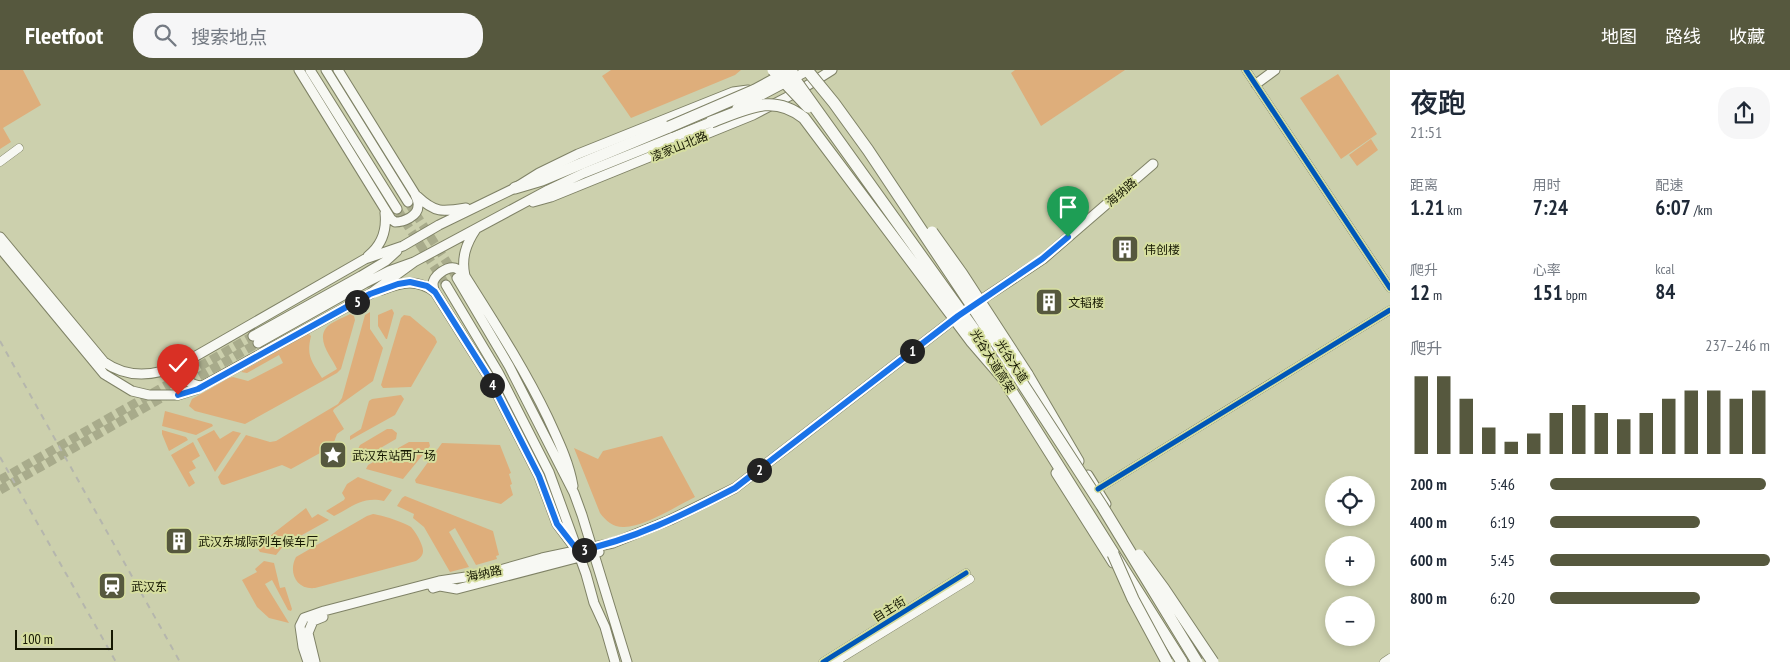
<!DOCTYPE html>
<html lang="zh">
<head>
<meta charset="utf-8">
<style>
  :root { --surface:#fff; --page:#f6f6f7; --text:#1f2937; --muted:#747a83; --accent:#56583e }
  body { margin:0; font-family:"PT Sans Narrow","Noto Sans SC",sans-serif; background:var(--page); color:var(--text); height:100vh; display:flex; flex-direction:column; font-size:19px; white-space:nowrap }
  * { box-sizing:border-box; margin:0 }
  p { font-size:16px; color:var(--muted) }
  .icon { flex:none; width:28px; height:28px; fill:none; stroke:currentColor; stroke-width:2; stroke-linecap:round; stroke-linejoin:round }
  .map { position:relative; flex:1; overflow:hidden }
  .side { display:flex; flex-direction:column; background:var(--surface); width:400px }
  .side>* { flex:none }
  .tools { position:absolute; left:1325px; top:406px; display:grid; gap:10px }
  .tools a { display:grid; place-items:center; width:50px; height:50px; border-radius:50%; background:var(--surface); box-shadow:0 2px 8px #0003; font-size:25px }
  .scale { position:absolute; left:15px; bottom:12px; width:98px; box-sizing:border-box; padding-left:5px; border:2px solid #161802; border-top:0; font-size:14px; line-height:18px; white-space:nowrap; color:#161802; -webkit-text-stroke:4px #d6de9f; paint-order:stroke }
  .pin { position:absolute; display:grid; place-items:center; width:42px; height:42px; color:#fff; margin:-51px -21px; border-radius:50% 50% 50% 0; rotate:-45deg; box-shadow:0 0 5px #0007 }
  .pin .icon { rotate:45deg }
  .km { position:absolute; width:25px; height:25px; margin:-12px; border-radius:50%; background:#222; color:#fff; font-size:14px; line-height:25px; text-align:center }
  .round { display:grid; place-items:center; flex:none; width:52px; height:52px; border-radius:20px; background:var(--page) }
  .overview { display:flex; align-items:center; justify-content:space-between; height:85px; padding:0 20px }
  h1 { font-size:28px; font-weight:600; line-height:38px }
  .metrics { display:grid; grid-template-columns:repeat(3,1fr); gap:8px; height:85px; padding:5px 20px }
  .metrics div { display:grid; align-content:center }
  .metrics b { font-size:21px; font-weight:600 }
  .metrics small { font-size:14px; font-weight:400 }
  .metrics p { font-size:14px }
  .chart { height:140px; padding:10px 20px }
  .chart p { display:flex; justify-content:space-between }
  .chart svg { width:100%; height:90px; margin-top:5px; stroke:var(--accent); stroke-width:6 }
  ul { padding:0 20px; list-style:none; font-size:16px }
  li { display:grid; grid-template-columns:80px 60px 1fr; align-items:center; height:38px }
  li i { height:12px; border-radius:6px; background:var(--accent) }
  header { display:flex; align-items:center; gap:30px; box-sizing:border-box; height:70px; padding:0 25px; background:var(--accent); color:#fff }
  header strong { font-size:24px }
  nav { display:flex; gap:28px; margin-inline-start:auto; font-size:18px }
  .search { width:350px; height:45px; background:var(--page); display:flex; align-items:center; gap:12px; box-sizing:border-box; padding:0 18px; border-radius:20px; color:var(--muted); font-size:19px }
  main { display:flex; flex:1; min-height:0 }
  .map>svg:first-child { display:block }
</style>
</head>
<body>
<header>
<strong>Fleetfoot</strong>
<div class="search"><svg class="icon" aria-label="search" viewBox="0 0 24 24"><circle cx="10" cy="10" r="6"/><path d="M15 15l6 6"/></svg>搜索地点</div>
<nav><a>地图</a><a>路线</a><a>收藏</a></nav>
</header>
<main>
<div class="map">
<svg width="1390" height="592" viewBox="0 0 1390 592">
  <rect width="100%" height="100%" fill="#ccd0ad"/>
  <path fill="#deae7b" d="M0,0H23L41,35L3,58L11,72L0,79Z
    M611,0H741L735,5L631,48L602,6Z
    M1015,0H1125L1041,56L1011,3Z
    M1338,4L1377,64L1341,89L1300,28Z
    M1371,69L1378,80L1357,96L1349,85Z
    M392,239L394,243L387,269H386L378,256V245Z
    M370,242V259L383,278L373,311L334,339L333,341L344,359L337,364L334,372L331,377L291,399L282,395L224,415L221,414L218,407L246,365L270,372L276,371L338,334L342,328L365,245Z
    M350,244L354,246L355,250L341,299L337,303L245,354L195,341L189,336L192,329L229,308L233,307L248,311L283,293L279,285L247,303L241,302L308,263L311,266C306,287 312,291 322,308L337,299C333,289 316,271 326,258C331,252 343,248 350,244Z
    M404,245L410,246L435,267L437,272L411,317L383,318L381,315L401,248Z
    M401,325L404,329L395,345L350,370V366L361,359L369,331L372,329Z
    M165,341L212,354L213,356L196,365L162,356Z
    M387,359H392L397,363L396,369L365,387L359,385L357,381L360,375Z
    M162,360L186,367L188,370L169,381L162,364Z
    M214,360L220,369L233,361L241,363L215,402L197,369Z
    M662,366L695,427C677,436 642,458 623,457C613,457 606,451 600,443L574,378L598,389L603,381Z
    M193,372L200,386L192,391L196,398L189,402L195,413L189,417L171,385Z
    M409,372H429L430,376L403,409L366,399L368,395Z
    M442,373L500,375L511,403L509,404L512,414L510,415L513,425L501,434L416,413L415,410Z
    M358,407L392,420L384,431C363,426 352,437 334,446L326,441L344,430L345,428L342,423L347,414Z
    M405,426L493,461L499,485L496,486L497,489L476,495L455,458L449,462L469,497L450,502L424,457L413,448L414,444L397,436L402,428Z
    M306,438L312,448L318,444L329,450L284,475L276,485L260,482L258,479L261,473Z
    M373,444C382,445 403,452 411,457C414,460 416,464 418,467C423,477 427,484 416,491L315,518C296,520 288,502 296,487L367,446Z
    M264,491L274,493L280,518L285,517L292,539L291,541L288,540L272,510L265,514L289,553L269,548L257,537L242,510L257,502L255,499Z"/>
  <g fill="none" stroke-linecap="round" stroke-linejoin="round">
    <path stroke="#a8ab8b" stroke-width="9" stroke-dasharray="9 4.5" stroke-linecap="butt" d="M408,132L457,208
      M397,139L446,215
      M0,410L253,266
      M0,420L258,273"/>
    <g stroke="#7f8266" stroke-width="9">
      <path id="minor" d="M1246,0L1390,218
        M0,92L19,78
        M1098,419L1390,240
        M823,592L966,503
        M835,592L970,509
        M1384,592L1390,588"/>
    </g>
    <g stroke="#7f8266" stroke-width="11">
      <path id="major" d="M299,0L391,149L395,152C404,152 418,146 418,136C419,132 416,127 415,124L338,0
        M310,0L397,139
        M326,0L408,132
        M1256,14L1275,0
        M417,126C435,143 442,142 466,138
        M533,132L551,127L753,45L797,22L832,0
        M476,159C466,174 461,188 465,206C494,252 524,298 548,348C558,370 569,392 573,416
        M0,167L104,292C128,309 156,306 182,294L365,189L403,176L439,155L515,118L539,103L578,84L733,22L748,20
        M0,178L104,304L132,321L149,325H178L197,319L370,224L414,192
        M368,186C382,175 387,161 385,143
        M457,208L509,296L574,423L582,445L627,592
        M446,215L498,302L549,402L586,504L594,533L605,557L615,592
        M382,220C402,212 417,209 435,222L488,306L539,406L557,454L572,474
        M435,222C434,220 433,217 433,214C433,206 447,196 455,198C459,199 462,203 465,206
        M975,234L1043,189L1153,94
        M253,266L361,206L386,191L397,181
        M258,273L365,213L389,201L414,192L548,120L584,103L711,52
        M190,291C180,305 185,315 203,316
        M1056,403L1113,493
        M1088,405L1106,434
        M433,518L440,516L457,519L599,482
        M308,592L303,577L300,556L304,548L324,541L439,511L486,504L542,488L613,473L670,450L735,418L958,246
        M315,592L308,563L313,551L323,547"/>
    </g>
    <g stroke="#7f8266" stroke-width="13">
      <path id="highway" d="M515,118L542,110L669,57
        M1027,304L1078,391
        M1003,308L1182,592"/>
    </g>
    <use href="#minor" stroke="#f7f8f3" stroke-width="8"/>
    <use href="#major" stroke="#f7f8f3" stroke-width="9"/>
    <use href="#highway" stroke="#f7f8f3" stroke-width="11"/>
    <path stroke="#b5b6ad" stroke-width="2" stroke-dasharray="6 6" stroke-linecap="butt" d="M0,271L180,592
      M0,387L116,592"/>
    <g stroke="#7f8266" stroke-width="11" stroke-linecap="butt">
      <path id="major-bridge" d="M737,38L809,0"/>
    </g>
    <g stroke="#7f8266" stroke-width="13" stroke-linecap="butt">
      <path id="highway-bridge" d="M773,0L808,37
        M788,0L980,268L989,284
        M807,0L834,33L868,80L976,242L1102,436L1197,592
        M711,52C744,40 772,22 804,48L972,272L1003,308
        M669,57L755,20L792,0
        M932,162L962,204L1027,304
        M1113,484L1133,529L1167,592
        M1139,485L1164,519L1213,592"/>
    </g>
    <use href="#major-bridge" stroke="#f7f8f3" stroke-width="9"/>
    <use href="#highway-bridge" stroke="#f7f8f3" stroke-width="11"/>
    <g stroke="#d6de9f" stroke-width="8">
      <path id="cycleway" d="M1246,0L1390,218
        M1098,419L1390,240
        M823,592L966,503"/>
    </g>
    <use href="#cycleway" stroke="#0057b8" stroke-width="5"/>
  </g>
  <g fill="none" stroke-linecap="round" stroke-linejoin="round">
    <g stroke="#fff" stroke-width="10">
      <path id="route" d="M178,325L198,319L370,224L398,214L410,212L427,216L435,222L488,306L539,406L557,454L578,481C633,470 685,444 735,418L958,246L1042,189L1068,167"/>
    </g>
    <use href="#route" stroke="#1a73e8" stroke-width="6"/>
  </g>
  <defs>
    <g id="building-square" transform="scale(1.4375)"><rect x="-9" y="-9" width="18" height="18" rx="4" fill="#56583e" stroke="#d6de9f"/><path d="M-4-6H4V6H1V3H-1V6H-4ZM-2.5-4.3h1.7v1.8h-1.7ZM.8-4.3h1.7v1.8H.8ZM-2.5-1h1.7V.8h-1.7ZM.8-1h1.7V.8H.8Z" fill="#fff"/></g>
    <g id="sight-square" transform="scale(1.4375)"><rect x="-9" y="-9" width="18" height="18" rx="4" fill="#56583e" stroke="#d6de9f"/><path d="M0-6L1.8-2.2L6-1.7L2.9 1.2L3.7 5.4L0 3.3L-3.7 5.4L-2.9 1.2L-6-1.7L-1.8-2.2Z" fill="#fff"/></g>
    <g id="station-square" transform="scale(1.4375)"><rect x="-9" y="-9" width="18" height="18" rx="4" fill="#56583e" stroke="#d6de9f"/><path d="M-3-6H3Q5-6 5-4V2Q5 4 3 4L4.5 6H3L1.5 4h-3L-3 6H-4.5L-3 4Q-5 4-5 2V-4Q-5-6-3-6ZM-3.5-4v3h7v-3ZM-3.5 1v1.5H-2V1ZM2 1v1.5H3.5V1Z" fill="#fff"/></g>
  </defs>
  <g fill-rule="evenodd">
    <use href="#building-square" x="1125" y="179"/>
    <use href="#building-square" x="1049" y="232"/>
    <use href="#sight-square" x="333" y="385"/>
    <use href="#building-square" x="179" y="471"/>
    <use href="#station-square" x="112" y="516"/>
  </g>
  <g text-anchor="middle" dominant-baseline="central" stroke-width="4" stroke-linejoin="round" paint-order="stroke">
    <g font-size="12" fill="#161802" stroke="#d6de9f">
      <text transform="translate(679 76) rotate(-22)">凌家山北路</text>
      <text transform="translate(1121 122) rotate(-41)">海纳路</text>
      <text transform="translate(993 291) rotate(58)">光谷大道高架</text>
      <text transform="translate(1012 291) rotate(57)">光谷大道</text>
      <text transform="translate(484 503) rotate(-12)">海纳路</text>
      <text transform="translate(889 539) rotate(-32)">自主街</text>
    </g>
    <g font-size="12" fill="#161802" stroke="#d6de9f" text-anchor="start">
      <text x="1144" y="179">伟创楼</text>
      <text x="1068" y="232">文韬楼</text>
      <text x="352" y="385">武汉东站西广场</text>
      <text x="198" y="471">武汉东城际列车候车厅</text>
      <text x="131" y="516">武汉东</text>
    </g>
  </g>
</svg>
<div class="tools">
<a><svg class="icon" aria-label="locate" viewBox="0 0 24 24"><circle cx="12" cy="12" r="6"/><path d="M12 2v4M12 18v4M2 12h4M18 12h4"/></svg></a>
<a>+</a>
<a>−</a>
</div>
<div class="scale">100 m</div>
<div class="pin" style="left:1068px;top:167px;background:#1e9e55"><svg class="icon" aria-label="arrive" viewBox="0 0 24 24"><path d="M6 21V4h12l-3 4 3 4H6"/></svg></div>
<div class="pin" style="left:178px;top:325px;background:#d93025"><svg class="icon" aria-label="check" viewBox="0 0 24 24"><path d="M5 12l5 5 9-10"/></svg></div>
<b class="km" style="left:912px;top:281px">1</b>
<b class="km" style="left:759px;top:400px">2</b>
<b class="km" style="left:584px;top:480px">3</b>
<b class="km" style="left:492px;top:315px">4</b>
<b class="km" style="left:357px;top:232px">5</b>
</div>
<section class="side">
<div class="overview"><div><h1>夜跑</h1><p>21:51</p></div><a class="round"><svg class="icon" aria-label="share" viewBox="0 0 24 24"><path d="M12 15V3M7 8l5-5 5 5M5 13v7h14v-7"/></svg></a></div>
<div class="metrics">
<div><p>距离</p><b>1.21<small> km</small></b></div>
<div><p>用时</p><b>7:24</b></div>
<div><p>配速</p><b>6:07<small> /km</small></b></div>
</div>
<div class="metrics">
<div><p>爬升</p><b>12<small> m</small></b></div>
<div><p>心率</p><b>151<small> bpm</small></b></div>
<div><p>kcal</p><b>84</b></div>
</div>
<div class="chart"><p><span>爬升</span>237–246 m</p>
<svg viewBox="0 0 160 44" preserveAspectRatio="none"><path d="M5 44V6M15 44V6M25 44V17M35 44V31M45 44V38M55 44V34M65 44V24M75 44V20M85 44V24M95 44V27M105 44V24M115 44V17M125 44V13M135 44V13M145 44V17M155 44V13"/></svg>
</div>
<ul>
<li><b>200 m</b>5:46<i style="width:98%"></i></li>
<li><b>400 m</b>6:19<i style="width:68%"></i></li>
<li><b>600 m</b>5:45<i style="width:100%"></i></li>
<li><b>800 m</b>6:20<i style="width:68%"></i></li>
</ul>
</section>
</main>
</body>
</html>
